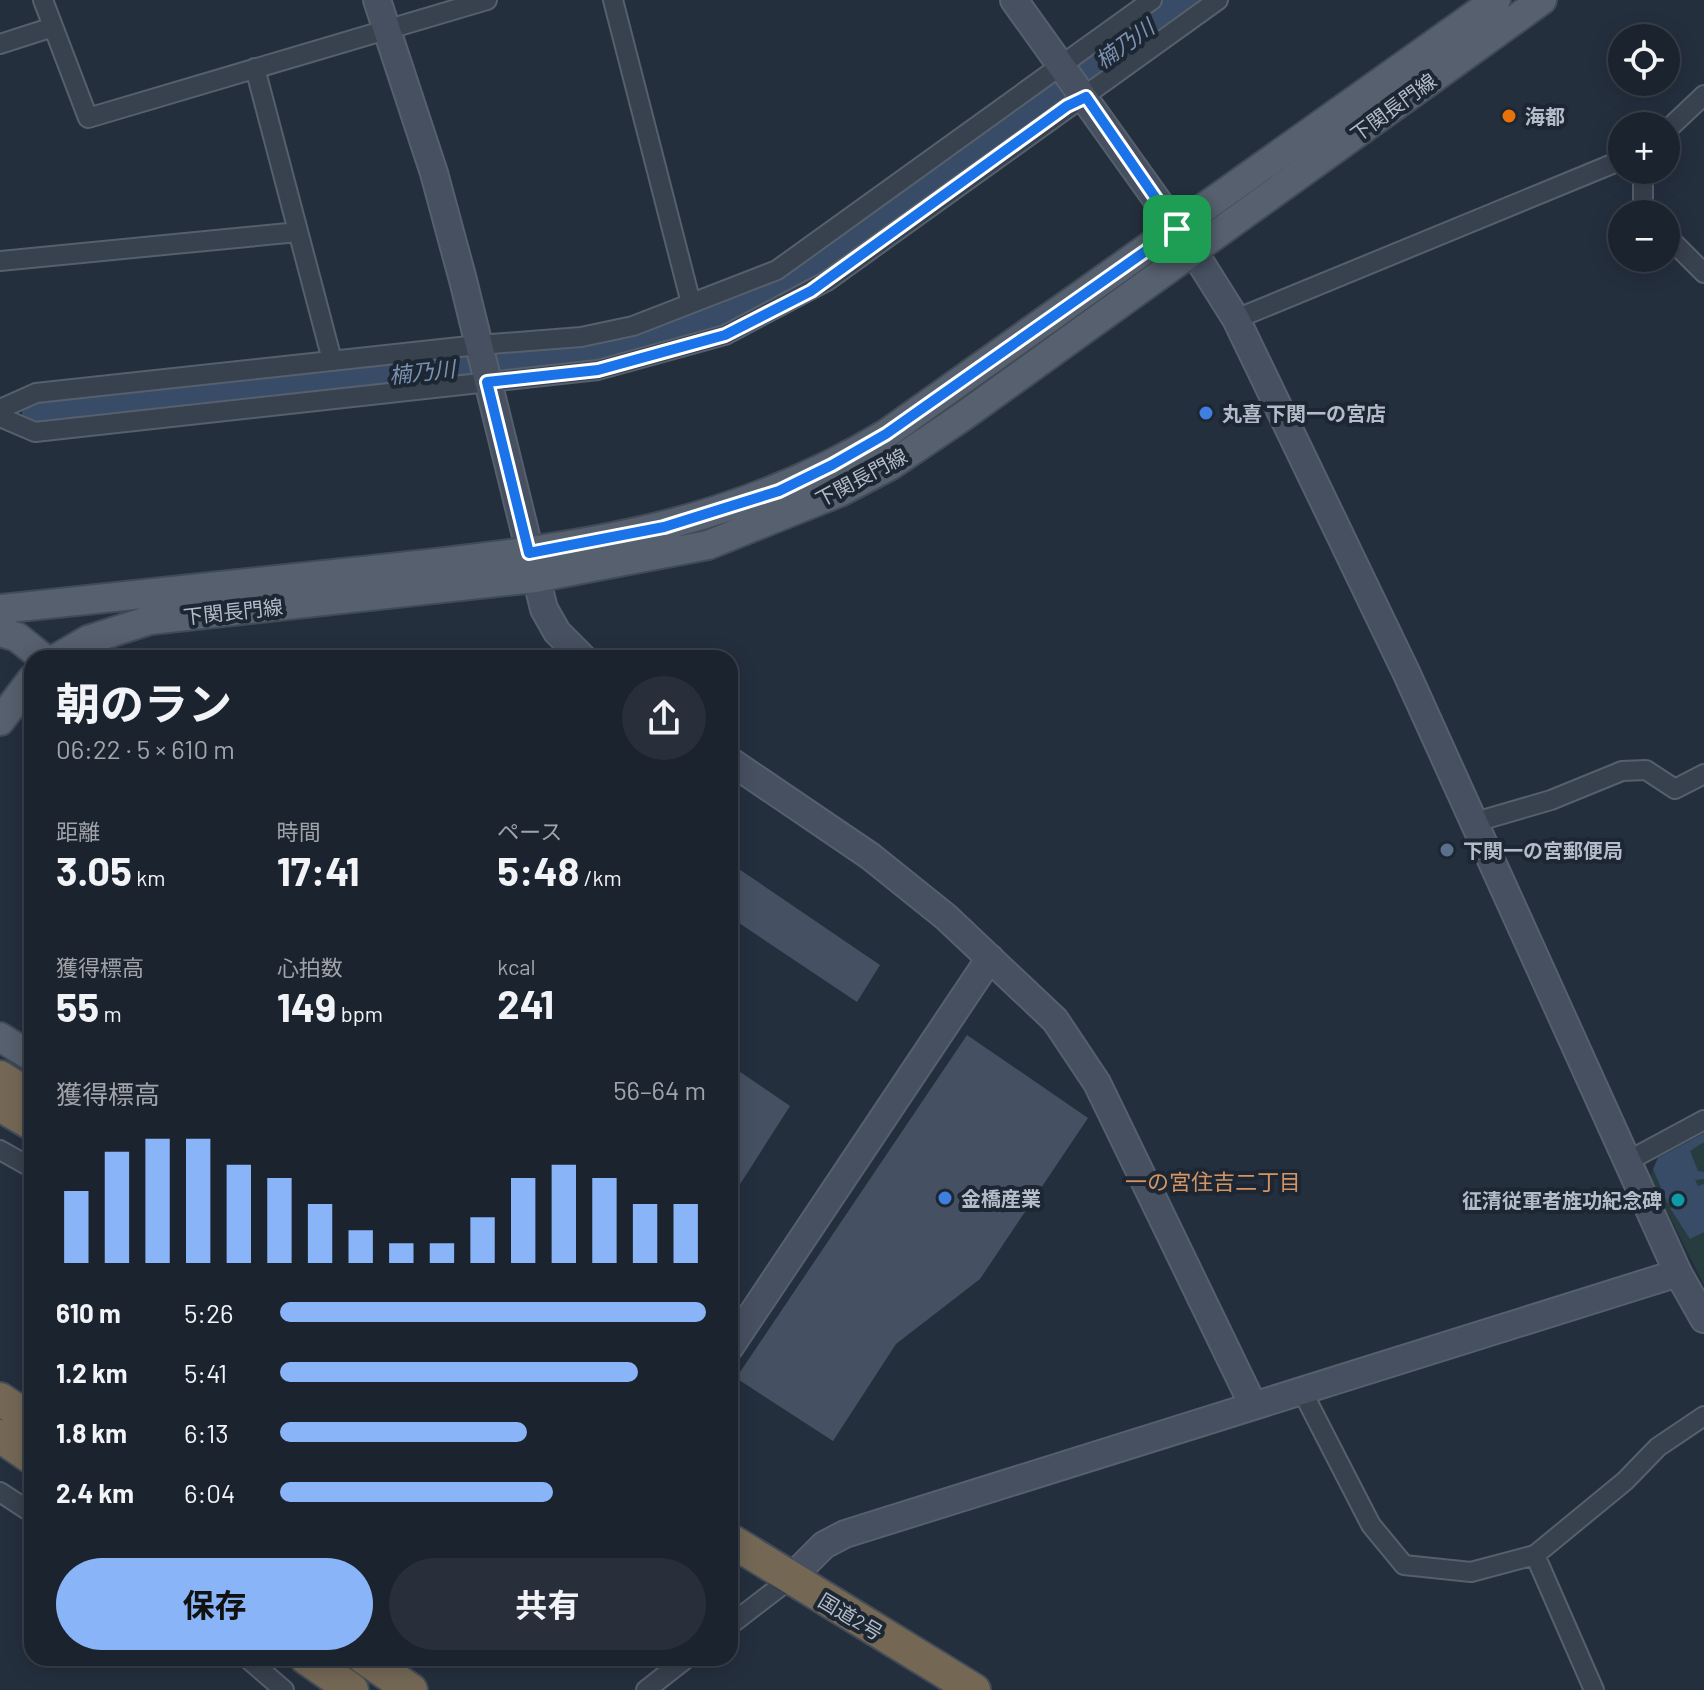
<!DOCTYPE html>
<html lang="ja">
<head>
<meta charset="utf-8">
<style>
  :root { --surface:#1b232e; --page:#282f3a; --text:#f1f3f6; --muted:#a0a4aa; --line:#39404a; --accent:#8ab4f8 }
  body { margin:0; font-family:Barlow,"Noto Sans JP",sans-serif; background:var(--page); color:var(--text); height:100vh; display:flex; flex-direction:column; font-size:30px; white-space:nowrap }
  * { box-sizing:border-box; margin:0 }
  p { font-size:26px; color:var(--muted) }
  .icon { flex:none; width:44px; height:44px; fill:none; stroke:currentColor; stroke-width:2; stroke-linecap:round; stroke-linejoin:round }
  .map { position:relative; flex:1; overflow:hidden }
  .details { position:absolute; left:24px; top:650px; width:714px; height:1016px; display:flex; flex-direction:column; background:var(--surface); border-radius:24px; box-shadow:0 4px 20px #0003,0 0 0 2px var(--line) }
  .details>* { flex:none }
  .controls { position:absolute; left:1608px; top:24px; display:grid; gap:16px }
  .controls a { display:grid; place-items:center; width:72px; height:72px; border-radius:50%; background:var(--surface); box-shadow:0 4px 20px #0003,0 0 0 2px var(--line); font-size:40px }
  .pin { position:absolute; display:grid; place-items:center; width:68px; height:68px; color:#fff; margin:-34px; border-radius:16px; box-shadow:0 4px 12px #0006 }
  .round { display:grid; place-items:center; flex:none; width:84px; height:84px; border-radius:42px; background:var(--page) }
  .head { display:flex; align-items:center; justify-content:space-between; height:136px; padding:0 32px }
  h1 { font-size:44px; font-weight:700; line-height:60px }
  .metrics { display:grid; grid-template-columns:repeat(3,1fr); gap:12px; height:136px; padding:8px 32px }
  .metrics div { display:grid; align-content:center }
  .metrics b { font-size:40px; font-weight:700 }
  .metrics small { font-size:22px; font-weight:400 }
  .metrics p { font-size:22px }
  .chart { height:224px; padding:16px 32px }
  .chart p { display:flex; justify-content:space-between }
  .chart svg { width:100%; height:144px; margin-top:8px; stroke:var(--accent); stroke-width:6 }
  .action { display:flex; gap:16px; margin-top:auto; padding:16px 32px }
  .action a { flex:1; height:92px; border-radius:48px; background:var(--accent); color:#111; font-size:32px; font-weight:700; line-height:92px; text-align:center }
  .action a+a { background:var(--page); color:var(--text) }
  ul { padding:0 32px; list-style:none; font-size:26px }
  li { display:grid; grid-template-columns:128px 96px 1fr; align-items:center; height:60px }
  li i { height:20px; border-radius:10px; background:var(--accent) }
  .map>svg:first-child { display:block }
</style>
</head>
<body>
<div class="map">
<svg width="1704" height="1690" viewBox="0 0 1704 1690">
  <rect width="100%" height="100%" fill="#242f3e"/>
  <path fill="#263c3f" d="M1704,1133V1285L1650,1177L1658,1157Z"/>
  <path fill="#394c67" d="M1704,1133V1142L1690,1151L1698,1171L1704,1172V1179L1695,1180L1698,1186L1704,1184V1232L1690,1239L1670,1208L1686,1201L1679,1191L1669,1197L1671,1202L1668,1204L1653,1169L1658,1158Z"/>
  <g fill="none" stroke-linecap="round" stroke-linejoin="round">
    <path stroke="#394c67" stroke-width="34" d="M39,412L595,352L642,342L716,317L804,274L1183,0"/>
  </g>
  <path fill="#455162" d="M730,863L880,965L857,1002L730,917Z
    M967,1035L1088,1118L980,1279L896,1344L833,1441L736,1378Z
    M730,1065L790,1106L730,1200Z"/>
  <g fill="none" stroke-linecap="round" stroke-linejoin="round">
    <g stroke="#565f6c" stroke-width="22">
      <path id="street" d="M43,0L88,118L487,0
        M613,0L691,303
        M0,44L53,27
        M255,68L332,360
        M1666,131L1704,95
        M1643,170V205L1650,214
        M1666,235L1704,273
        M0,261L298,232
        M1236,319L1622,160
        M0,409L36,393L478,345L581,337L633,326L777,270L1152,0
        M0,417L35,432L598,370L725,335L827,281L1218,0
        M1472,823L1551,800L1622,771L1646,770L1675,789L1704,774
        M0,1150L32,1168
        M1628,1161L1704,1120
        M1302,1391L1371,1525L1404,1565L1471,1572L1535,1555L1625,1481L1658,1447L1704,1416
        M0,1492L32,1513
        M1535,1555L1594,1690
        M730,1625L790,1579
        M247,1658L284,1690
        M646,1690L687,1658"/>
    </g>
    <g stroke="#565f6c" stroke-width="30">
      <path id="secondary" d="M377,0L434,173L463,280L544,609L557,632L583,658
        M1014,0L1192,249L1236,319L1406,672L1678,1273L1704,1319
        M730,761L870,856L946,917L1055,1020L1097,1083L1253,1405
        M730,1347L990,958
        M790,1579L824,1545L845,1534L1678,1273"/>
    </g>
    <g stroke="#414a57" stroke-width="32">
      <path id="primary" d="M0,609C121,597 242,584 362,571C554,550 717,536 886,434L1496,0
        M0,632L17,637L43,658
        M57,658L88,640L150,620L535,578L708,545L840,492L891,465L962,417L1542,0
        M0,721L32,679
        M0,1037L32,1057"/>
    </g>
    <g stroke="#434c59" stroke-width="36">
      <path id="highway" d="M0,1077L32,1097
        M0,1105L32,1124
        M0,1399L32,1420
        M0,1436L32,1458
        M730,1540L974,1690
        M306,1658L352,1690
        M364,1658L411,1690"/>
    </g>
    <use href="#street" stroke="#38414e" stroke-width="18"/>
    <use href="#secondary" stroke="#465061" stroke-width="26"/>
    <use href="#primary" stroke="#56606e" stroke-width="28"/>
    <use href="#highway" stroke="#746855" stroke-width="32"/>
  </g>
  <g fill="none" stroke-linecap="round" stroke-linejoin="round">
    <g stroke="#fff" stroke-width="16">
      <path id="route" d="M1086,97L1177,229L886,434L832,465L779,491L664,527L529,553L487,382L598,370L725,335L811,291L1067,106Z"/>
    </g>
    <use href="#route" stroke="#1a73e8" stroke-width="10"/>
  </g>
  <circle fill="#e8710a" stroke="#1d2633" stroke-width="3" cx="1509" cy="116" r="8"/>
  <g fill="#3f7fe0" stroke="#1d2633" stroke-width="3">
    <circle cx="1206" cy="413" r="8"/>
    <circle cx="945" cy="1198" r="8"/>
  </g>
  <circle fill="#5c6f8a" stroke="#1d2633" stroke-width="3" cx="1447" cy="850" r="8"/>
  <circle fill="#0f9aa8" stroke="#1d2633" stroke-width="3" cx="1678" cy="1200" r="8"/>
  <g text-anchor="middle" dominant-baseline="central" stroke-width="8" stroke-linejoin="round" paint-order="stroke">
    <g font-size="20" fill="#b4bcc9" stroke="#1d2633">
      <text transform="translate(1393 107) rotate(-36)">下関長門線</text>
      <text transform="translate(861 477) rotate(-28)">下関長門線</text>
      <text transform="translate(233 611) rotate(-6)">下関長門線</text>
      <text transform="translate(851 1616) rotate(31)">国道2号</text>
    </g>
    <g font-size="20" font-weight="bold" fill="#b4bcc9" stroke="#1d2633" text-anchor="start">
      <text x="1525" y="116">海都</text>
      <text x="1222" y="413">丸喜 下関一の宮店</text>
      <text x="1463" y="850">下関一の宮郵便局</text>
      <text x="961" y="1198">金橋産業</text>
      <text x="1662" y="1200" text-anchor="end">征清従軍者旌功紀念碑</text>
    </g>
    <g font-size="22" font-style="italic" fill="#7c92b1" stroke="#1d2633">
      <text transform="translate(1124 43) rotate(-36)">楠乃川</text>
      <text transform="translate(422 371) rotate(-6)">楠乃川</text>
    </g>
    <g font-size="22" fill="#d59563" stroke="#1d2633">
      <text x="1213" y="1181">一の宮住吉二丁目</text>
    </g>
  </g>
</svg>
<div class="controls">
<a><svg class="icon" aria-label="locate" viewBox="0 0 24 24"><circle cx="12" cy="12" r="6"/><path d="M12 2v4M12 18v4M2 12h4M18 12h4"/></svg></a>
<a>+</a>
<a>−</a>
</div>
<div class="pin" style="left:1177px;top:229px;background:#1e9e55"><svg class="icon" aria-label="arrive" viewBox="0 0 24 24"><path d="M6 21V4h12l-3 4 3 4H6"/></svg></div>
<section class="details">
<div class="head"><div><h1>朝のラン</h1><p>06:22 · 5 × 610 m</p></div><a class="round"><svg class="icon" aria-label="share" viewBox="0 0 24 24"><path d="M12 15V3M7 8l5-5 5 5M5 13v7h14v-7"/></svg></a></div>
<div class="metrics">
<div><p>距離</p><b>3.05<small> km</small></b></div>
<div><p>時間</p><b>17:41</b></div>
<div><p>ペース</p><b>5:48<small> /km</small></b></div>
</div>
<div class="metrics">
<div><p>獲得標高</p><b>55<small> m</small></b></div>
<div><p>心拍数</p><b>149<small> bpm</small></b></div>
<div><p>kcal</p><b>241</b></div>
</div>
<div class="chart"><p><span>獲得標高</span>56–64 m</p>
<svg viewBox="0 0 160 44" preserveAspectRatio="none"><path d="M5 44V22M15 44V10M25 44V6M35 44V6M45 44V14M55 44V18M65 44V26M75 44V34M85 44V38M95 44V38M105 44V30M115 44V18M125 44V14M135 44V18M145 44V26M155 44V26"/></svg>
</div>
<ul>
<li><b>610 m</b>5:26<i style="width:100%"></i></li>
<li><b>1.2 km</b>5:41<i style="width:84%"></i></li>
<li><b>1.8 km</b>6:13<i style="width:58%"></i></li>
<li><b>2.4 km</b>6:04<i style="width:64%"></i></li>
</ul>
<div class="action"><a>保存</a><a>共有</a></div>
</section>
</div>
</body>
</html>
